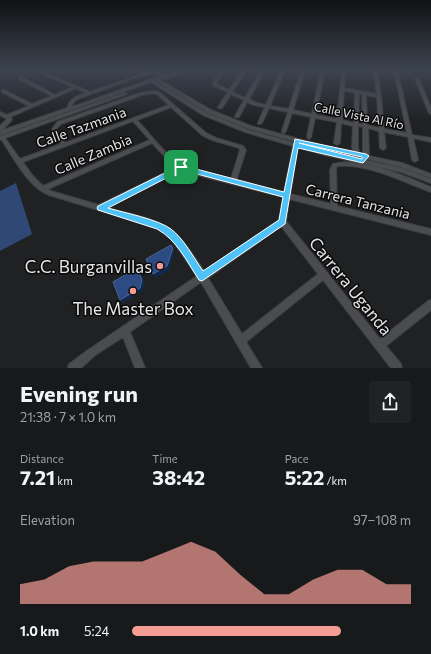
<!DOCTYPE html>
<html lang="en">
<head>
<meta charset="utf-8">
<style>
  :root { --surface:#17191a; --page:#202223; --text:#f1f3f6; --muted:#9ea0a2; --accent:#f59c93 }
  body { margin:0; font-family:Commissioner,sans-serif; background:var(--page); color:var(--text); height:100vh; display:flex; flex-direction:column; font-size:15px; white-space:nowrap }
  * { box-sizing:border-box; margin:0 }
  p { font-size:13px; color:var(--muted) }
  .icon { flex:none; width:22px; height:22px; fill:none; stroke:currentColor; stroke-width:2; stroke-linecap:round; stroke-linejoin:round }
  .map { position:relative; height:368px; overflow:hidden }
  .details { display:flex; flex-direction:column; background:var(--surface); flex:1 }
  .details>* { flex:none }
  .pin { position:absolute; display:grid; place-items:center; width:34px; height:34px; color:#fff; margin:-17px; border-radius:8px; box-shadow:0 2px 6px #0006 }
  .round { display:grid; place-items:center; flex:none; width:42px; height:42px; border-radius:4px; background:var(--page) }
  .summary { display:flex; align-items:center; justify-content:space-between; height:68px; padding:0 20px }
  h1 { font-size:22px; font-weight:700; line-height:30px }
  .stats { display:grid; grid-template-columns:repeat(3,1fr); gap:6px; height:68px; padding:4px 20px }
  .stats div { display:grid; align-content:center }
  .stats b { font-size:20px; font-weight:700 }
  .stats small { font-size:11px; font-weight:400 }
  .stats p { font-size:11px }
  .chart { height:112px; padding:8px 20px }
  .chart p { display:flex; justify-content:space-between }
  .chart svg { width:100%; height:72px; margin-top:4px; fill:var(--accent); opacity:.7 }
  ul { padding:0 20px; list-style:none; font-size:13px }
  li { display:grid; grid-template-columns:64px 48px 1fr; align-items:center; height:30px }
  li i { height:10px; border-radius:5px; background:var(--accent) }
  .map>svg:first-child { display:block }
</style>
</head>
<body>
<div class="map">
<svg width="431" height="368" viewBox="0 0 431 368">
  <rect width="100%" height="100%" fill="#1f2123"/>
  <path fill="#2f4875" d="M16,183L32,234L0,251V191Z"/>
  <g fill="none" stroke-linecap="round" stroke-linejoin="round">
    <g stroke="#3e3f41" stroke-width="2">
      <path id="minor" d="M38,70H40L90,92L142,74L134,72V70L156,72L167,75L183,70H190L170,77L169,78L160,80L211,110L251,126L325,146L353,152L352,147L353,126L341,123L340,143L337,145L334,143L337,122L315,118L311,137L309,139L307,137L311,117L292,113L286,131L284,133L282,132V131L288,112L269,108L262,123L260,124H258V123L265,107L254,105L247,102L239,117H235V116L244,100L231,94L222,108H218V107L228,92L214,86L212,83L222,70H226L216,83L217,84L229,90L243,70H247L232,92L245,98L261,70H265L249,99L257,103L266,105L281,70H285L270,106L289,109L301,70H305L293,110L312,114L321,70H325L316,115L337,119L342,70H346L344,88L377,94L373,70H377L381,96L384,129L407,133L395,75L388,70H393L398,73L412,135L431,138V142L413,138L418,160L415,162L412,160L408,137L384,132L386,148L383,150L380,148L379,131L368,128L369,156L402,163L431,174V178L401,167L367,159L365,160L361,158L359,159L402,168L431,179V183L401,172L324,155L298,147L290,194L331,204L330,170L333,164C359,156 407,177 431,187V192C403,182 368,163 337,166L336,170L337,206L431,229V235L289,199L286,221L380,339L428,301L431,300V310L386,346L401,364L402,368H391L323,280L246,342L262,368H251L237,344L201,282L130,332L145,368H135L123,337L94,356L81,368H68L69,364L88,350L197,276L173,241L168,236L157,228L49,195C29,188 13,157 1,139L0,140V136L124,93L127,94L5,138L20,159L61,144L52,129L57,122L140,93L153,91L159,92L206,133L216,138L243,146L246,150L236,181L284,193L293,146L245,132L203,115L151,82L0,135V131L67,108C70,98 77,96 86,93L76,88L10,117L12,119V120L2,130H0V126L7,119L0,115V112L7,115L29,106L2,92V90H4L32,104L52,96L19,79V77H21L55,95L73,87L38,72ZM146,74H156L163,76L155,78L72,107L73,103L77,99ZM154,81H156L207,112L247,128L294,141V143L249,130L207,113ZM344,90L355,93L354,123L342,120ZM153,93L157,94L169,105L65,143L56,129L61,124L142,95ZM359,93L362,94L363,124H358ZM366,95L377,97L379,128L367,125ZM171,107L202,135L212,140L239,148L240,150L231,179C218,176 204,174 191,170C170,162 152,136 137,120ZM133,121L150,140L43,186L32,175L23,162ZM358,126L363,127V155L359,153L358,147ZM152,143L165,157L177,167L99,205L51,191L48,189ZM299,143L355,157L357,158L324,151L299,144ZM181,169L189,173L283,197L279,220L204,271C196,259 185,241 173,232C158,219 127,213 107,208ZM281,226L318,274L242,334L208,278Z
        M416,78L419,79L431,108V114L429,113L415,79Z"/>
    </g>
    <use href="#minor" fill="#4b4c4f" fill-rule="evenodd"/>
  </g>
  <path fill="#112850" d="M173,248L174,253L169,270L156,278L153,274Z
    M137,268L140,272L145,284L142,291L123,303L120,300Z"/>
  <path fill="#2d4b82" stroke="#4a6492" d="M171,245L173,248L167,266L153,274L146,259Z
    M137,268L142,280L140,288L120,300L113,282Z"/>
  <linearGradient id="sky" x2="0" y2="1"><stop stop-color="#111213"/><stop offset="0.57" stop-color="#3c4350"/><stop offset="1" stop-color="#3c4350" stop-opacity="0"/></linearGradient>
  <rect width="431" height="122" fill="url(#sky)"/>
  <path fill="#4fc3f7" stroke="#fff" fill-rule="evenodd" d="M295,139L366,154L369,156L363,163L298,148L285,224L202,281L199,280C187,262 177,240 157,229L98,210L97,208L98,206L181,165L284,192ZM299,143L362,157V159ZM182,170L283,197L279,220L203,271C193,257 184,239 171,229C157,219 125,213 108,208Z"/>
  <g fill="#f59c93" stroke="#0a0a0b" stroke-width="1.5">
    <circle cx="160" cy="266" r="4"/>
    <circle cx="133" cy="291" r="4"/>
  </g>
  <g text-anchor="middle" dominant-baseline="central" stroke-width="3" stroke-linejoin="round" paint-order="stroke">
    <g font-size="12" fill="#e4e5e6" stroke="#0a0a0b">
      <text transform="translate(359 115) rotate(12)">Calle Vista Al Río</text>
    </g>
    <g font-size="14" fill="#e4e5e6" stroke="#0a0a0b">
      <text transform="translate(81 127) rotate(-20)">Calle Tazmania</text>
      <text transform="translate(93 154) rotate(-23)">Calle Zambia</text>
      <text transform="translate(358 201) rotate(14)">Carrera Tanzania</text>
    </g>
    <g font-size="17" fill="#e4e5e6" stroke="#0a0a0b" text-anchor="end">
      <text x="152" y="266">C.C. Burganvillas</text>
      <text x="133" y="308" text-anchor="middle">The Master Box</text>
    </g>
    <g font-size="17" fill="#e4e5e6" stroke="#0a0a0b">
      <text transform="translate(351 286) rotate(51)">Carrera Uganda</text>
    </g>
  </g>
</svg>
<div class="pin" style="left:181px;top:167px;background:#1e9e55"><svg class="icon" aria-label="arrive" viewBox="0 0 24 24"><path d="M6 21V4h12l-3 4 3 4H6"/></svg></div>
</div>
<section class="details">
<div class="summary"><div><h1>Evening run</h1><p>21:38 · 7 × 1.0 km</p></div><a class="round"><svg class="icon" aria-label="share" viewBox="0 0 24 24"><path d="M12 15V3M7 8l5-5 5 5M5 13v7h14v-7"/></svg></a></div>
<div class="stats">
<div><p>Distance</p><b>7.21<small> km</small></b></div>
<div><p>Time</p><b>38:42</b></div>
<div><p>Pace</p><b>5:22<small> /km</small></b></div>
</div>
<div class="chart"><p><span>Elevation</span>97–108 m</p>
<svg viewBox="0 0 160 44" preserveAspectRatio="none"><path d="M0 44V32L10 29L20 21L30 18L40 18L50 18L60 12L70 6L80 12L90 26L100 38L110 38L120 29L130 23L140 23L150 32L160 32V44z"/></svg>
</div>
<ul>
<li><b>1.0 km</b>5:24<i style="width:75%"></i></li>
</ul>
</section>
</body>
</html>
